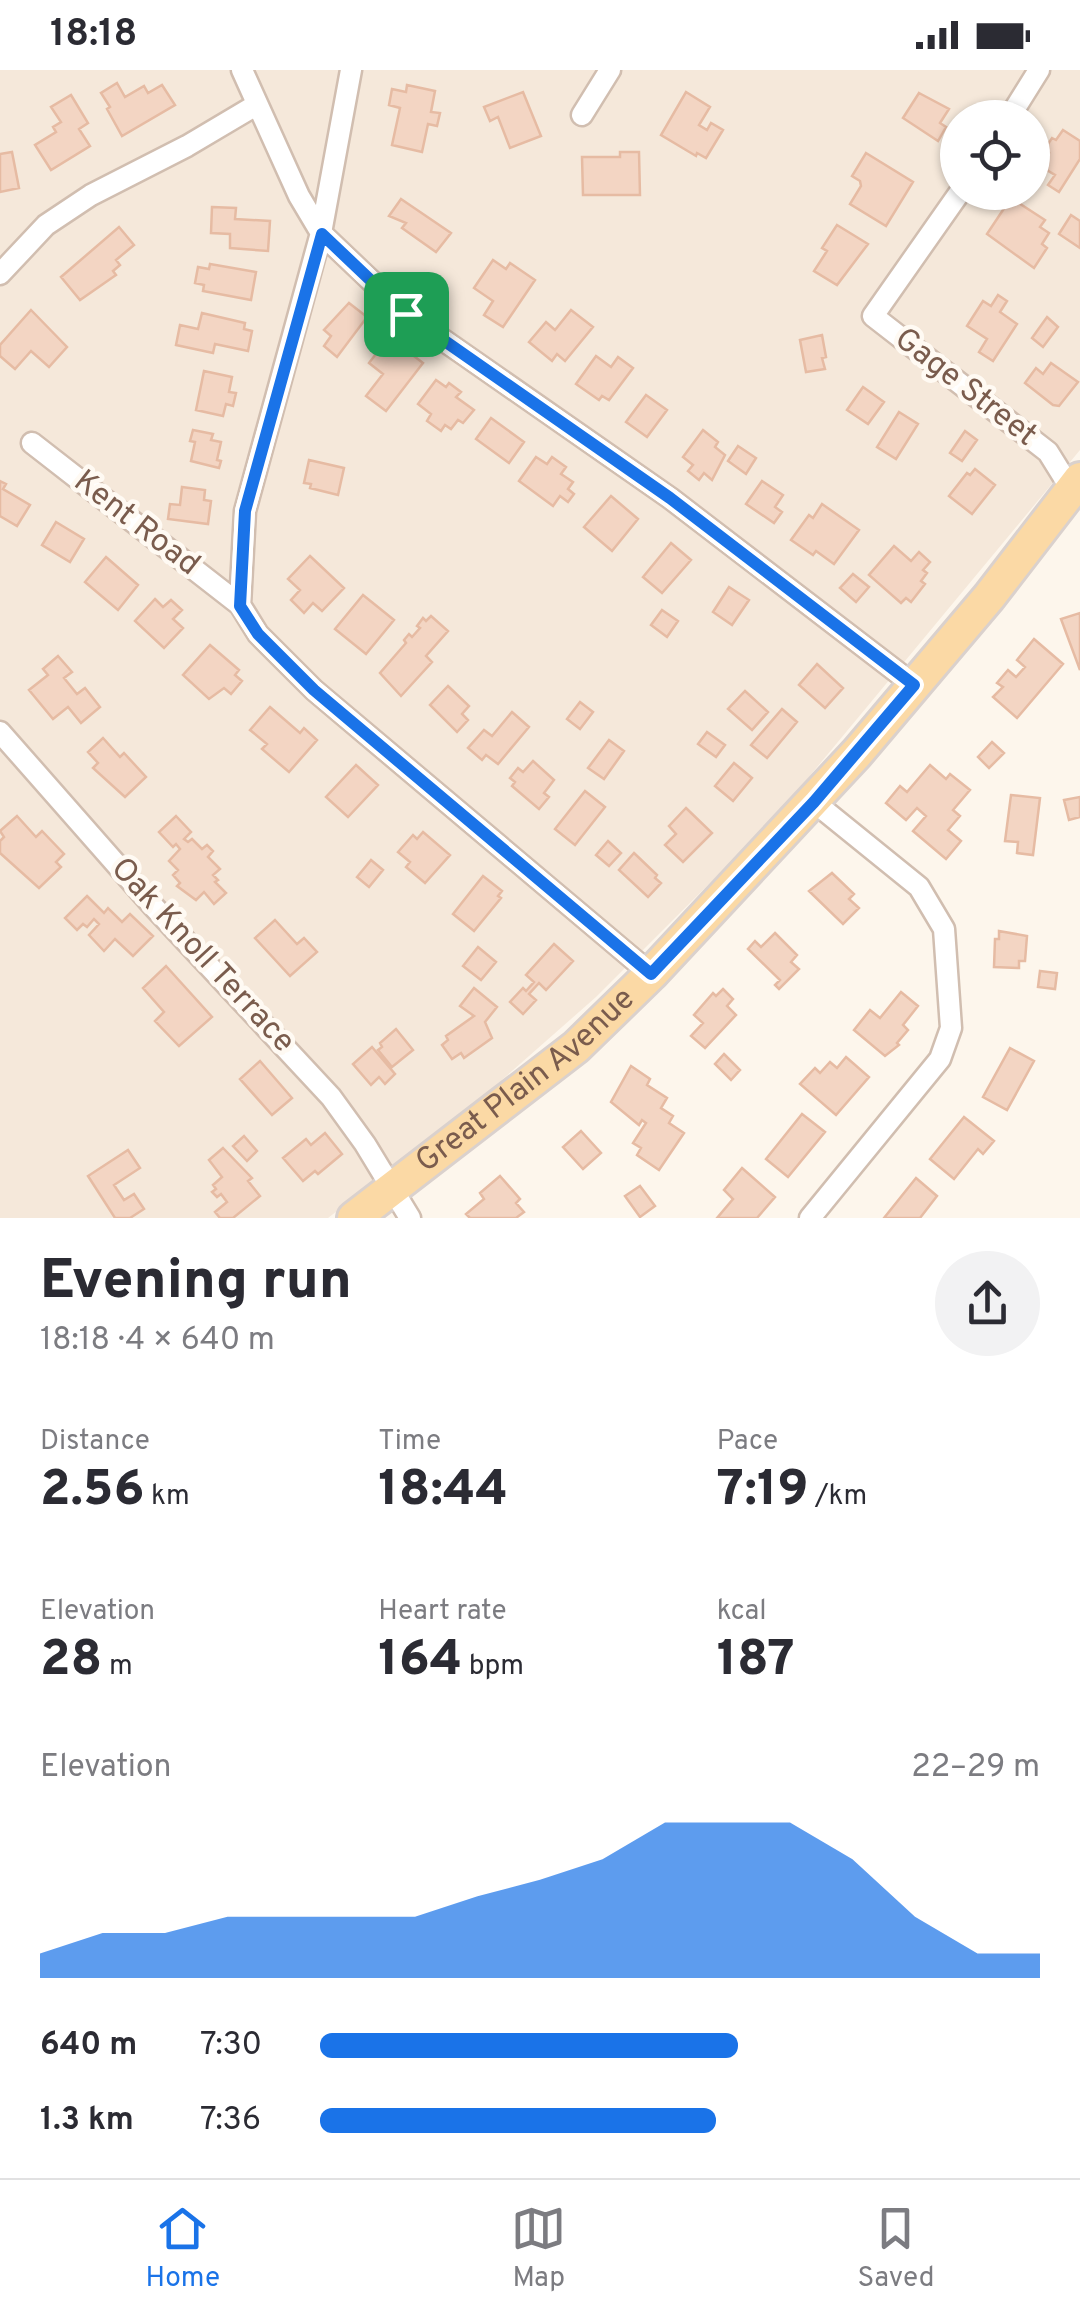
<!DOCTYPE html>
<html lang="en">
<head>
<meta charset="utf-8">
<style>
  :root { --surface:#fff; --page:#f2f2f3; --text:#2b2b33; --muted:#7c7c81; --line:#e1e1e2; --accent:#1a73e8 }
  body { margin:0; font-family:Overpass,sans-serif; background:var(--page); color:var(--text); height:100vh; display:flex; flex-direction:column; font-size:38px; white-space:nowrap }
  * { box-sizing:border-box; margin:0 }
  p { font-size:32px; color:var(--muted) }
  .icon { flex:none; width:55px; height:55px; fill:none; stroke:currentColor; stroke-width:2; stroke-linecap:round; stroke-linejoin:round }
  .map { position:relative; height:1148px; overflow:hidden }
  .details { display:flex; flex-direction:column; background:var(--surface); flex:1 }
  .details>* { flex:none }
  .controls { position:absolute; left:940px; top:30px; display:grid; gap:20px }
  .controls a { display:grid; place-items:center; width:110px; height:110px; border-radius:50%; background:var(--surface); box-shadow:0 2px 8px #0004; font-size:50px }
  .pin { position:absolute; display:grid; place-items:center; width:85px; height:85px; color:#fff; margin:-42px; border-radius:20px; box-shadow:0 5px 15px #0006 }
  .round { display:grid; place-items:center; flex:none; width:105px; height:105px; border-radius:52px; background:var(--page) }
  .summary { display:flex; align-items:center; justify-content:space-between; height:170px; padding:0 40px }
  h1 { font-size:55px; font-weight:800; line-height:75px }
  .stats { display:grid; grid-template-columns:repeat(3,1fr); gap:15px; height:170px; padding:10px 40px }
  .stats div { display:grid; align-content:center }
  .stats b { font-size:50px; font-weight:800 }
  .stats small { font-size:28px; font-weight:400 }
  .stats p { font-size:28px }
  .chart { height:280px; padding:20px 40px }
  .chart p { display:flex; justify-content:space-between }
  .chart svg { width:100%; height:180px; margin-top:10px; fill:var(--accent); opacity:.7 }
  ul { padding:0 40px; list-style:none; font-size:32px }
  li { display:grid; grid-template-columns:160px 120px 1fr; align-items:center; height:75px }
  li i { height:25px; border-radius:12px; background:var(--accent) }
  .status { display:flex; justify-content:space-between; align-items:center; height:70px; padding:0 50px; background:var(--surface); direction:ltr }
  .status svg { height:28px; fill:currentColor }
  .tabs { display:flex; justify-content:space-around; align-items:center; height:140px; border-top:2px solid var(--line); background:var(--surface); font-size:28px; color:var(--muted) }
  .tabs a { display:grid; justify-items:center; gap:5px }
  .tabs .selected { color:var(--accent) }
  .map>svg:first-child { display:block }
</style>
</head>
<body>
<div class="status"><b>18:18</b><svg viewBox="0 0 49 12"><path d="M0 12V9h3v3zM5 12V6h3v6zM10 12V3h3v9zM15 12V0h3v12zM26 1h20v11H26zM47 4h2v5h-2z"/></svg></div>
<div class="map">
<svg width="1080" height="1148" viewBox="0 0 1080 1148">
  <rect width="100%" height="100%" fill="#fdf6ec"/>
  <path fill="#f5e8da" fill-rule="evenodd" d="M0,0H1080V380L774,749L596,927L469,1039L328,1148H0ZM958,48H1032V122H958Z"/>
  <path fill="#f3d5c3" stroke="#e6bba3" stroke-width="2.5" d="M117,13L125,27L144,16L148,23L162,15L175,35L122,66L107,39L110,37L101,23Z
    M407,15L435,21L431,42L440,43L437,56L428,54L422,82L392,75L400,38L389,35L392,19L406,22Z
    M523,22L541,66L510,78L498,47L490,51L484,37Z
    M686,22L710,37L699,55L707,60L711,53L723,60L706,88L697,83L696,86L661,65Z
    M919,23L949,39L940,53L946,57L938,71L903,48Z
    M71,25L88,53L79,59L90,76L51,100L35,75L56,62L53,57L61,52L51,37Z
    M1063,60L1080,71V89L1059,122L1048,115L1055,105L1040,96L1049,83L1044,80L1052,68L1056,70Z
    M12,82L19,118L0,122V84Z
    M620,82H639L640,125H583L582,87H620Z
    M866,83L913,112L886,156L850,134L861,116L860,111L852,106Z
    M1011,128L1045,150L1040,157L1049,163L1042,174L1047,178L1034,198L987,164Z
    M401,129L451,163L436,182L402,158L406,153L389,146Z
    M212,137L236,138L235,149L270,151L268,181L230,178V164L211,163Z
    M1071,145L1080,151V178L1059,164Z
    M837,155L868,174L837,215L814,201L827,181L822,178Z
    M119,157L134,175L116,190L120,195L113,201L116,205L80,230L61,207Z
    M493,190L506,199L510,193L535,210L503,257L484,245L493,231L474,218Z
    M210,194L256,202L251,230L203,221L204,215L195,213L198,197L209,199Z
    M998,225L1007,231L1000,242L1017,254L993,291L979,282L987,269L967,256L983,231L991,236Z
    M349,233L367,247L337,287L324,276L331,266L324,260Z
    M31,240L67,277L49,297L31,281L15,299L0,286V275Z
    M571,240L593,257L565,291L557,284L552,291L529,272L546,252L555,260Z
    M202,243L245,253L244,259L252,261L248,281L215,274L213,283L176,275L180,255L198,259Z
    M1047,247L1058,257L1043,277L1032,268Z
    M822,265L826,287L822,288L825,299L806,302L800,270Z
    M389,267L423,293L386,341L366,326L383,304L369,293Z
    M596,286L611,297L618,287L633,298L609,330L602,326L599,330L576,314Z
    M1051,293L1078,312L1059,336L1053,335L1025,313L1036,298L1043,304Z
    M204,301L232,307L229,322L236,323L233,336L226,334L223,346L196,340Z
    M436,310L446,317L449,313L461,322L456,327L474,340L463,353L458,350L451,359L445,355L441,361L427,351L431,344L418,334Z
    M863,317L884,332L868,354L847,340Z
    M646,325L667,340L647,367L626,352Z
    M899,342L918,354L896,389L877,377Z
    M491,348L524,372L509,393L476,369Z
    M193,360L213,364L211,370L221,372L217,390L221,391L219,398L191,391L195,372L190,371Z
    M703,360L718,372L715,377L725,385L712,410L704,403L699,410L688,401L693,395L683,387Z
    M965,361L977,370L962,391L950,383Z
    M738,376L756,388L746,404L728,391Z
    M536,387L547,394L552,387L566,397L561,404L573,412L568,419L574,424L568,432L560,426L553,436L519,411Z
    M309,390L344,398L338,425L310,418L311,414L304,413Z
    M975,399L995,415L972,444L949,426L967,403L970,405Z
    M0,411L6,414L3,419L30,435L17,456L0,446Z
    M762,411L783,425L775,437L782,442L774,453L746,434Z
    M182,417L205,420L204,430L211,431L208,454L168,449L170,434L180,435Z
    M611,426L638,449L612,481L584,457Z
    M822,434L859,460L834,494L816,481L813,485L791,470L809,445L813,448Z
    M56,452L84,469L70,492L42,475Z
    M671,473L691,490L662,523L643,507Z
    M894,476L911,491L919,482L930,492L923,500L927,503L921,511L925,514L911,532L906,528L901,533L869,505Z
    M310,486L344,518L322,541L313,533L304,543L291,530L300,520L288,509Z
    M106,487L138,515L118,540L85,512Z
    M853,504L869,517L856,532L840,518Z
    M729,517L749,530L732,555L713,542Z
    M363,525L394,550L366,584L335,559Z
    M155,529L163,537L171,530L182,540L173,549L183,558L164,578L135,551Z
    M662,540L678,551L667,567L651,555Z
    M1080,543V600L1061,549Z
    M431,546L448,561L426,586L432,592L401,626L380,603L406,573L404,570L409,564L412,567L420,558L417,556L423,548L426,551Z
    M1034,569L1063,594L1017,648L993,627L1003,617L997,613L1008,600L1016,607L1025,597L1017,590Z
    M210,575L239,600L235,605L242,611L231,624L224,618L209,629L183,605Z
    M58,586L72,602L64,608L77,624L85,618L100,637L81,653L68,637L53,649L29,620L48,605L43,599Z
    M817,594L843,618L825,638L799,615Z
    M448,616L469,636L462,644L468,650L457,662L430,635Z
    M745,621L768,642L752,660L728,639Z
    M580,632L593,642L580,659L567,649Z
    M270,637L300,663L304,658L317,670L289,702L262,679L267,674L250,660Z
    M782,639L797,652L767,688L751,675Z
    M512,642L529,657L498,694L486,685L482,690L468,678L484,660L492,666Z
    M707,662L725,675L716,687L698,674Z
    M103,668L120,687L124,683L146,707L125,727L93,698L98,693L88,682Z
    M609,670L624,681L604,709L588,698Z
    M992,672L1004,683L989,698L978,687Z
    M533,691L554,710L544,723L549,727L539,739L512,716L515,712L510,708L518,698L523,702Z
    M734,693L752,708L733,731L715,716Z
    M356,695L378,715L348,747L326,727Z
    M930,695L946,709L950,704L970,720L953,740L960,746L948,760L961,771L946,789L913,761L926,746L917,738L906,750L886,733L900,716L907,722Z
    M585,721L605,737L575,775L555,759Z
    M1011,725L1040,728L1033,785L1017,783L1018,772L1005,771Z
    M1080,727V747L1069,750L1064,730Z
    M686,738L712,763L683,792L665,775L676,764L669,756Z
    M17,746L36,767L42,761L64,784L56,792L61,797L39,818L0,783V771L4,767L0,761Z
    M176,746L191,762L184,769L188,772L192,769L202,779L207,775L213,781L208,787L220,799L213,805L218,810L215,812L226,823L214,834L204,822L196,830L177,816L180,813L173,805L178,800L169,791L180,779L176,774L173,777L159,762Z
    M423,762L450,785L425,813L406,797L410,792L398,782L413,765L417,769Z
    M608,771L621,783L609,796L596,785Z
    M634,783L657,805L655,808L661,813L648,827L619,800Z
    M371,790L383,800L369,817L357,807Z
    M832,803L854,824L849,829L859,838L843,854L809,821Z
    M483,806L502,821L498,826L501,828L474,861L453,844Z
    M87,826L104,843L108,838L122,852L130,844L153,866L133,886L115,869L104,881L89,865L99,854L94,849L87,857L83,854L77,860L65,848Z
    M275,850L297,874L304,868L317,882L290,906L255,868Z
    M999,861L1027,866L1025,891H1019V898L994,897L995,869H999Z
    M775,863L797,885L791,892L799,899L779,919L775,915L780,910L748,879L755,871L761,877Z
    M554,874L573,891L546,920L539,913L529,924L536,930L523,944L510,932L523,918L526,921L534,912L526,905Z
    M478,877L496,892L481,910L463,896Z
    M166,896L212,947L179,976L155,951L164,942L143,918Z
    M1040,901L1057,903L1055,919L1038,917Z
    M474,918L497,937L485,952L492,968L464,988L461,983L452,989L442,975L448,970L446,966L474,946L460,936Z
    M723,919L733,929L727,936L736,945L705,978L691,966L703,953L694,945L713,923L716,926Z
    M901,922L918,936L903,955L908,960L897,973L899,975L885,986L854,960L870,940L880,948Z
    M396,959L413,980L392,997L378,980L382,977L380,973Z
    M372,977L395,1004L385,1014L379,1007L371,1015L353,994Z
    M1010,978L1034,991L1007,1040L983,1027Z
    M724,984L740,1000L731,1010L715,994Z
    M846,987L869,1007L836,1045L800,1014L815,998L820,1003L830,992L837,998Z
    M260,991L292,1028L272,1045L240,1009Z
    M631,996L650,1009L647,1015L667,1028L661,1038L673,1046L669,1053L684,1063L659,1100L637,1085L641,1078L633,1073L646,1053L642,1050L639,1055L611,1032Z
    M802,1044L825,1062L788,1107L766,1089Z
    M964,1047L994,1071L983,1084L978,1079L954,1109L930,1089Z
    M581,1061L601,1083L583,1099L563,1077Z
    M325,1063L342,1084L318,1104L315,1101L303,1111L283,1088L306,1069L311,1075Z
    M244,1066L257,1081L247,1091L233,1076Z
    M223,1078L252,1108L248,1111L260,1126L233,1148H220L215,1142L227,1132L221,1124L217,1127L212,1122L216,1119L213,1115L222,1107L209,1090Z
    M128,1080L140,1098L114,1115L124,1130L134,1124L144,1139L130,1148H115L88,1106Z
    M742,1098L775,1127L757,1148H717L733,1129L724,1120Z
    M500,1106L520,1129L516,1133L524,1142L516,1148H470L466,1144L484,1129L480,1123Z
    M916,1108L937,1126L920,1148H884Z
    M640,1116L655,1136L640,1147L625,1126Z"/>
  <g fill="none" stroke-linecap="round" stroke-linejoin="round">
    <g stroke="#d1beb0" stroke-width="25">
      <path id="minor" d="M242,0L299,126L321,163L406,244L670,428L914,615
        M351,0L321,163L245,441L240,535L258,564L314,620L651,904
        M582,45L610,0
        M1009,48L1039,0
        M960,122L873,246L1048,382L1071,419
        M0,204L46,155L91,125L187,76L256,35
        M32,373L240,535
        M0,662L153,836L331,1027L365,1074L410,1148
        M810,1148L940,989L951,958L944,859L919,817L814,732"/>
    </g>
    <g stroke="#dad1cd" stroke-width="38">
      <g id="primary">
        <path id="s1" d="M354,1148L576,977L651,904L857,683L989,527L1080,409"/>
      </g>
    </g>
    <use href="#minor" stroke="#fff" stroke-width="20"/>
    <use href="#primary" stroke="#fbd9a5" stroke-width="32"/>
  </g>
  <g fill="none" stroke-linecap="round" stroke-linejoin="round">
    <g stroke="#fff" stroke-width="20">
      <path id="route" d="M322,164L406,244L670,428L914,615L814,732L651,904L314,620L258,564L240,536L245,441Z"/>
    </g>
    <use href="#route" stroke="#1a73e8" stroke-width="12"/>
  </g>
  <g text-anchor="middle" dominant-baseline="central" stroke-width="9" stroke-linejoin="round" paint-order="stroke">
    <g font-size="32" fill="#7a5c4d" stroke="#fffaf3">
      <text transform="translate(965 318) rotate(38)">Gage Street</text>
      <text transform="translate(136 454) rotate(38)">Kent Road</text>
      <text transform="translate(202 886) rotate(47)">Oak Knoll Terrace</text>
      <text stroke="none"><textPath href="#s1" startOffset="220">Great Plain Avenue</textPath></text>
    </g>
  </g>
</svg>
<div class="controls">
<a><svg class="icon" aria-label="locate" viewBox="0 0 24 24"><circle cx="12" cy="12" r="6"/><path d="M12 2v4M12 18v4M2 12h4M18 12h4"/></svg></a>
</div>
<div class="pin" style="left:406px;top:244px;background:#1e9e55"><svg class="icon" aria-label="arrive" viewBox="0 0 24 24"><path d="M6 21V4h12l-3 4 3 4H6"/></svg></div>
</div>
<section class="details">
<div class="summary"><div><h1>Evening run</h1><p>18:18 · 4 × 640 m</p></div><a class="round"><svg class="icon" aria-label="share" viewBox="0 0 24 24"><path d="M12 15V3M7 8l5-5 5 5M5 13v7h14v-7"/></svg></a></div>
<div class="stats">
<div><p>Distance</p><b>2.56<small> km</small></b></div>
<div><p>Time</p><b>18:44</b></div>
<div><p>Pace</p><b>7:19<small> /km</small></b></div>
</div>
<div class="stats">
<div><p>Elevation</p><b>28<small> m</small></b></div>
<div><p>Heart rate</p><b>164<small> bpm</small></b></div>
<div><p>kcal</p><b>187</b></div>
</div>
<div class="chart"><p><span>Elevation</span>22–29 m</p>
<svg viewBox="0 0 160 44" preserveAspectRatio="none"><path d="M0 44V38L10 33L20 33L30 29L40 29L50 29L60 29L70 24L80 20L90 15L100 6L110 6L120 6L130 15L140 29L150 38L160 38V44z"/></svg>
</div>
<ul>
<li><b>640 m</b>7:30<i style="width:58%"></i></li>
<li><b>1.3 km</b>7:36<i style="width:55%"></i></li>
</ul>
</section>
<nav class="tabs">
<a class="selected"><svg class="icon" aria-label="home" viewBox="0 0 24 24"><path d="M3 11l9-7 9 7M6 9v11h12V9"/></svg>Home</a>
<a><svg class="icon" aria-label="map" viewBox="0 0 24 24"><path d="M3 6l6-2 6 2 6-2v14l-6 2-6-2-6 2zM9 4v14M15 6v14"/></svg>Map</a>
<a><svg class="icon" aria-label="saved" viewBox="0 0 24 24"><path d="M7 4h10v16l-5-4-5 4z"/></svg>Saved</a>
</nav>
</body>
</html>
